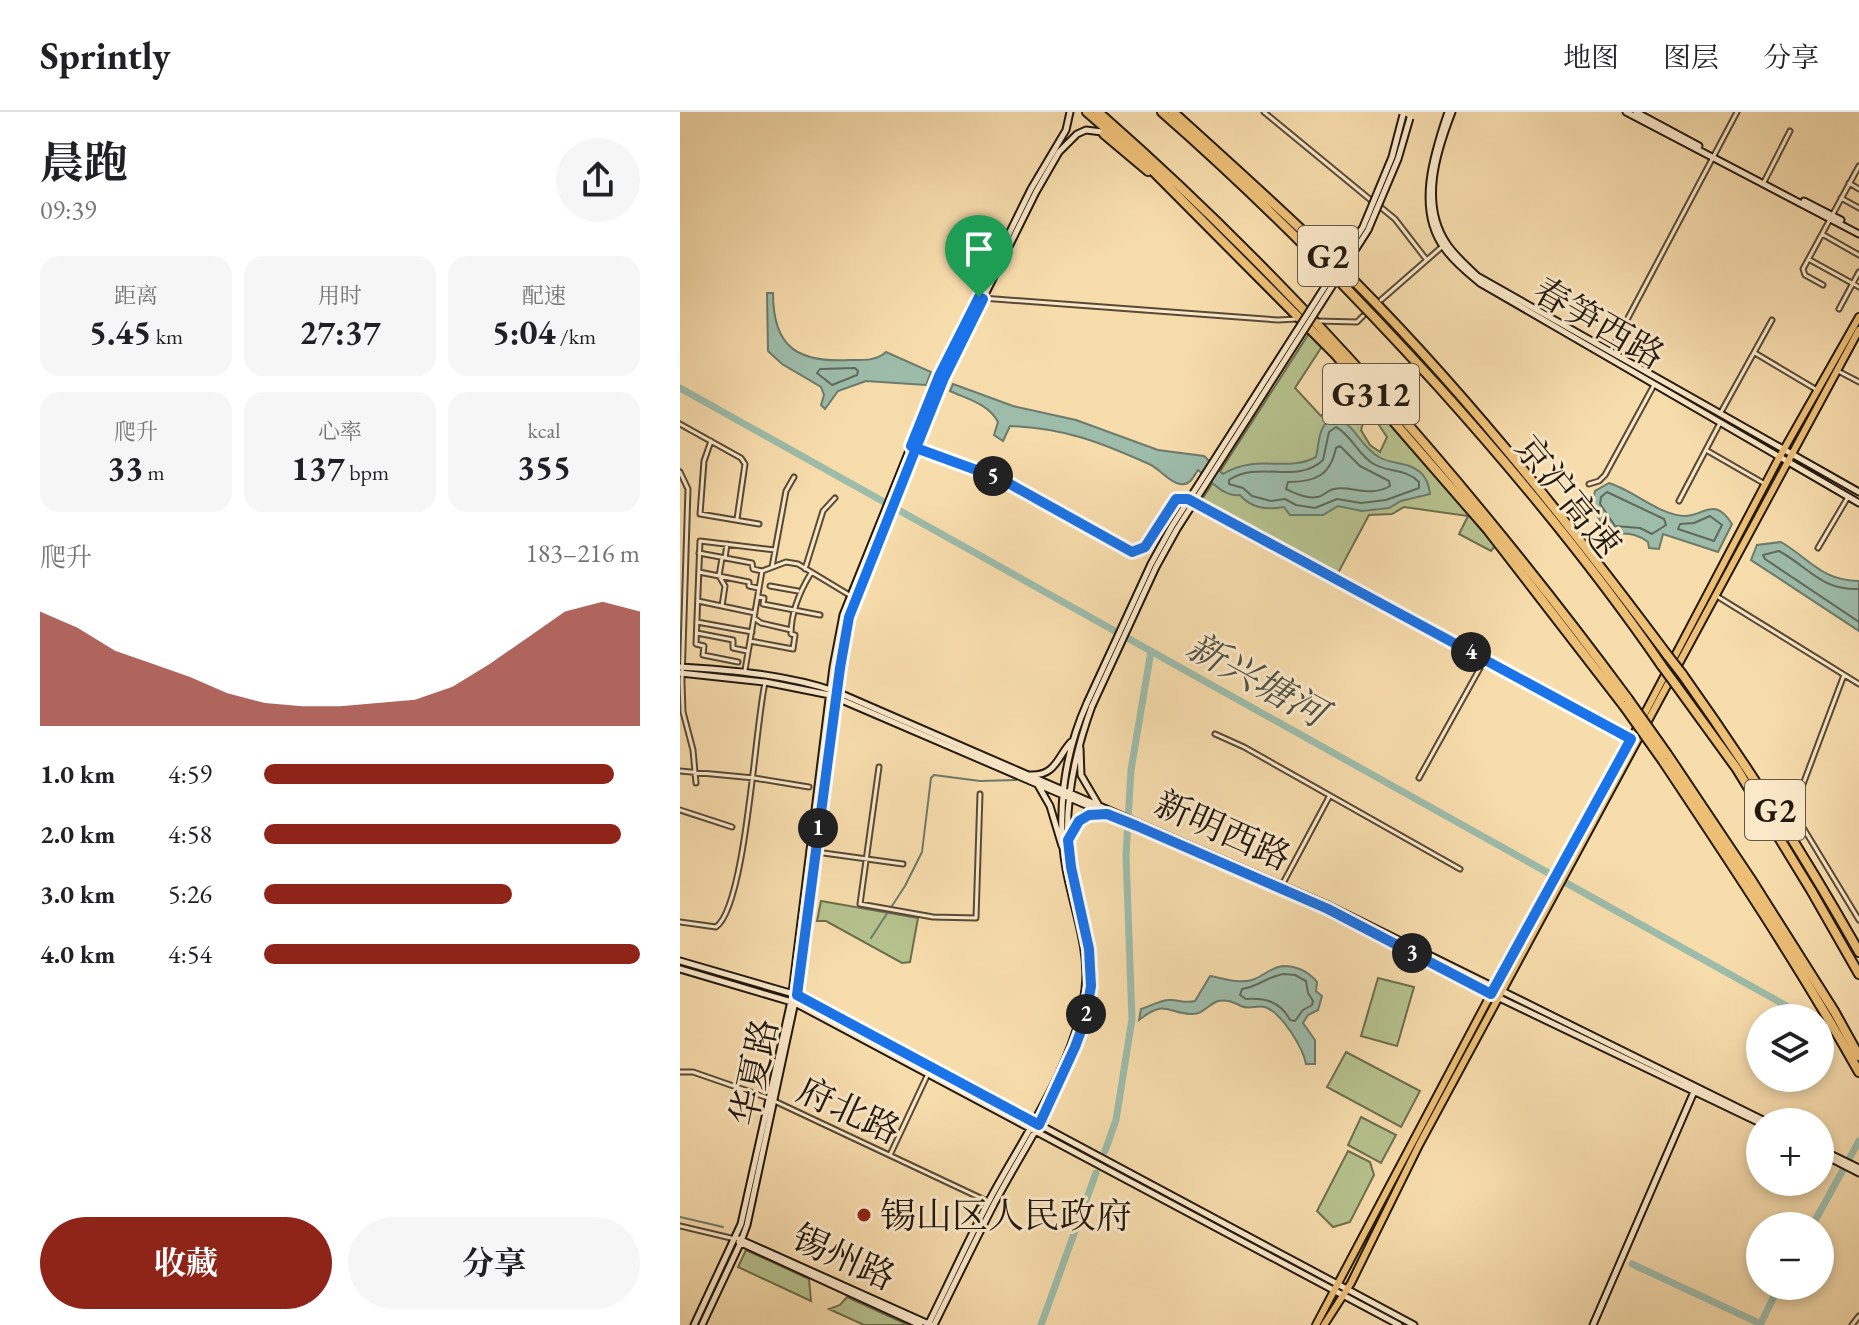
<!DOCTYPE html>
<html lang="zh">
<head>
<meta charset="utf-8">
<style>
  :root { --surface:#fff; --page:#f6f6f6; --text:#202124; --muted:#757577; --line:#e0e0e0; --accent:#8f2418 }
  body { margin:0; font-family:"EB Garamond","Noto Serif SC",serif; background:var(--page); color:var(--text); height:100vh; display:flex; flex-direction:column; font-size:30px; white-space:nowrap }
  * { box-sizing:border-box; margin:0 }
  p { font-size:26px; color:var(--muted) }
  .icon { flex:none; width:44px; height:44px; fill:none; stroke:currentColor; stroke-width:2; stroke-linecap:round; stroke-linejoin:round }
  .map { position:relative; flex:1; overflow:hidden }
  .panel { display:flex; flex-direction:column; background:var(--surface); width:680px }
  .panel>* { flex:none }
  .buttons { position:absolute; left:1066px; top:892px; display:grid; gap:16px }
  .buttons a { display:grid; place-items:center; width:88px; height:88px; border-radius:50%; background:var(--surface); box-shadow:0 4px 12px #0003; font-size:40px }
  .pin { position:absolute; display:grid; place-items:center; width:68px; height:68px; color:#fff; margin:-82px -34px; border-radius:50% 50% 50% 0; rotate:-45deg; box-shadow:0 0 8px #0007 }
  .pin .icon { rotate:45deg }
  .km { position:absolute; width:40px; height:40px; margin:-20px; border-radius:50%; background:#222; color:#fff; font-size:22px; line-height:40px; text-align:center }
  .round { display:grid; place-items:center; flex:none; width:84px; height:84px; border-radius:42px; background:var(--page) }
  .summary { display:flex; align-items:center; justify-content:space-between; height:136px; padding:0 40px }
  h1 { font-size:44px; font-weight:700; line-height:60px }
  .stats { display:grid; grid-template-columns:repeat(3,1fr); gap:12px; height:136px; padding:8px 40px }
  .stats div { display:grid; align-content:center; border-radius:20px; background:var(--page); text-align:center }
  .stats b { font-size:34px; font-weight:700 }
  .stats small { font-size:22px; font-weight:400 }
  .stats p { font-size:22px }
  .chart { height:224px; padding:16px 40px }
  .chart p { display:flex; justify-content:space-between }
  .chart svg { width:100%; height:144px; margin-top:8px; fill:var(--accent); opacity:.7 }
  .cta { display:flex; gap:16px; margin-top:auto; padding:16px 40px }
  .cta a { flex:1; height:92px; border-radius:48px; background:var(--accent); color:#fff; font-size:32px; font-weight:700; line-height:92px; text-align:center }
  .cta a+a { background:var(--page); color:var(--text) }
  ul { padding:0 40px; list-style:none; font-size:26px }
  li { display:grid; grid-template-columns:128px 96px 1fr; align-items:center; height:60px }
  li i { height:20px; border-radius:10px; background:var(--accent) }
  header { display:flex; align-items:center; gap:48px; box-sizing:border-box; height:112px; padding:0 40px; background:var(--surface); border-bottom:2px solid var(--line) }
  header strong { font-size:38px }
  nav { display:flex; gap:44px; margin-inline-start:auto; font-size:28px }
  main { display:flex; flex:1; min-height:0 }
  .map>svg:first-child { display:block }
</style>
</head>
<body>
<header>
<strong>Sprintly</strong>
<nav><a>地图</a><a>图层</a><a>分享</a></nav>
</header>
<main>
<section class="panel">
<div class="summary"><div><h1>晨跑</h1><p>09:39</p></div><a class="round"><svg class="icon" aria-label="share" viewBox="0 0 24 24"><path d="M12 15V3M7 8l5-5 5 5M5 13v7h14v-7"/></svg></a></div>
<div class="stats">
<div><p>距离</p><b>5.45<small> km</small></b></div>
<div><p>用时</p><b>27:37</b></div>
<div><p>配速</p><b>5:04<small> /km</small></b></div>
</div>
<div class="stats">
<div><p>爬升</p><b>33<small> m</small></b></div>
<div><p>心率</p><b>137<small> bpm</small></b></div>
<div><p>kcal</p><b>355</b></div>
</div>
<div class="chart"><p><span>爬升</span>183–216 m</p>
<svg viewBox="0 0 160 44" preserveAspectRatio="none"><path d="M0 44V9L10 14L20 21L30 25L40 29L50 34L60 37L70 38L80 38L90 37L100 36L110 32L120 25L130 17L140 9L150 6L160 9V44z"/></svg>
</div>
<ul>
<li><b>1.0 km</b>4:59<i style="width:93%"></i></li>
<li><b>2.0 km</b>4:58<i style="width:95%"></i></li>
<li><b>3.0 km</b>5:26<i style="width:66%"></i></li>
<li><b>4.0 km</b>4:54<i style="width:100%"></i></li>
</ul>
<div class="cta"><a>收藏</a><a>分享</a></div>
</section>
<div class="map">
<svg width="1179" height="1213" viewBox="0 0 1179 1213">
  <rect width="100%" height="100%" fill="#f7dcac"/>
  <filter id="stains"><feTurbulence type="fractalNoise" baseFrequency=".0025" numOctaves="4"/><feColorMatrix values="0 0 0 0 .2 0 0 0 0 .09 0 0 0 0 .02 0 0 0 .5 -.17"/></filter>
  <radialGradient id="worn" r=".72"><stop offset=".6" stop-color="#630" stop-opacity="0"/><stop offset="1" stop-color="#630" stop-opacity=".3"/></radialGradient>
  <path fill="#b6c28e" stroke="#6c6e4e" stroke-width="2" d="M630,220L641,232V236L615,276L641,304L661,286L680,275L698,293L695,302L686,301L681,318L690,333L700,340L707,325L697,310L701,298L816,433L811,439L779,422L788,404L724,395L712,402L689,403L657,463L521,389Z
    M141,789L238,806L230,850L222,851L146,809H137Z
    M698,866L734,875L717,934L681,924Z
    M666,940L740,979L721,1015L647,975Z
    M681,1005L716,1023L701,1051L668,1033Z
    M668,1039L690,1050L694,1063L670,1110L653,1115L637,1099Z
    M66,1138L129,1167L131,1189L58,1155Z
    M167,1185L228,1213H184L149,1197L160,1193Z"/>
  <path fill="#9dbcaa" stroke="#6c7b6c" stroke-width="2" d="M87,181H93C93,235 117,251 170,248C182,248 197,249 206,240L251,260L246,273L186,269L158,279L145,297L141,293L144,283L141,275L102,252L88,239Z
    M273,272L333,294L396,308L478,338L524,344L543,362C578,341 606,361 636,345C640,329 637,309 658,306C676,315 682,336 699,345C712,353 727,349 740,360C747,366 749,373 750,382L721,389L709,396L682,399L658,394L643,403H610L604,395C588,398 571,396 560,383C543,385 531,369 518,358C513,365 510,374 500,372C490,371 479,356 469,352C420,330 384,316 330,314L323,329L314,323L318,310C309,292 287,287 270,279Z
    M929,371C955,379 977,402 1004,404C1023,405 1034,383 1052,412L1038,440L983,422L979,437L969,436L968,430C942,410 932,439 912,393L915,379Z
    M1101,430C1130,447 1142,469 1179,469V519L1071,448L1077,433Z
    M603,854C618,854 628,859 637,870L636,879L642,884L638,898L628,903L623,911L635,928V952H626C623,936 602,901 585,895C577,893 569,898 561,894C553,890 547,887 538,889C527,893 523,903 511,902C486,901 486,887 459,908L461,897C470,894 479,889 488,888C498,887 504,892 515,889L530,864C543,866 558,872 572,868C584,864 591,855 603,854Z"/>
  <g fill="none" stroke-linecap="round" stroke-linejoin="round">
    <path stroke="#606a5c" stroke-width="2" d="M175,256L178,259L177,263L152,273L137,261L140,257Z
      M656,315C671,323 677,341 692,351C708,361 725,356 739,370V376L706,388L681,391L657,387L635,396L616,393L605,387L591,389L572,384L563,376L549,372V368C579,348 617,373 643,348L649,320Z
      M660,334L680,354L709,369L710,374C691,386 670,373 654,377C647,378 643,385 637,385C627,387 615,381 606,377L608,370C635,370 650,364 656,336Z
      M927,380L984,407L986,413L972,422L960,416L935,414L920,392L921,385Z
      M1030,404L1042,413L1034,429L998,417L1000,412L1014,411Z
      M1179,477C1140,478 1130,456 1099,439L1083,443L1085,447L1179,510
      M604,862L615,863L626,869L628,881L633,889L632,893L623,898L615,909L610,908C600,889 585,886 566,887L560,883L562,877C578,875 588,864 604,862Z"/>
    <path stroke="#6c7b6c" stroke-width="2" d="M191,826L225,774L242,740L251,666L254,663L300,669L336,668
      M0,1105L43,1115"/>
    <path stroke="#9dbcaa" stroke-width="7" d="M0,276L1128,906
      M1140,913L1159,924
      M425,1039L436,1008L452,907L446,743L451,658L471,539
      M1132,1114L1179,1029
      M952,1152L1081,1212
      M361,1213L416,1061
      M1080,1213L1099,1174"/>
    <g stroke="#574a36" stroke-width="7">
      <path id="street" d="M584,0L692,89
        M1169,71L1179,77
        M1083,72L1110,19
        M1161,86L1179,96
        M698,93L715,107L746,147
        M1142,122L1179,143
        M1130,148L1179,175
        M1143,173L1125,163L1123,157L1179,54
        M302,186L598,208L617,207
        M701,188L764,133
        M1159,197L1179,160
        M637,209L677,210L683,204
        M931,238L1057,0
        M1075,241L1137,278
        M1158,259L1179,270
        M1040,302L1092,208
        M0,312L61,346L65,352L57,407
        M31,329L24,349L20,402L79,412
        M235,336L321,367L452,440L465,435L496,387H508L950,626
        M1026,338L1085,372
        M0,360L8,377L2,570L3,600L13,638L16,671
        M909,372L919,369L925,363L974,273
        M999,389L1040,311
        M1138,436L1168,385
        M19,441L72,451L73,457L82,459
        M45,446L47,432
        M92,455L106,379L114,365
        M125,457L143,399L155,386
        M19,460L69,470V474L78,476
        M90,474L118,479
        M1035,483L1179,572
        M78,485L84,486L83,492L140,503
        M18,489L75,501
        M42,494L45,474L39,464L42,446
        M74,506L81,511L111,518
        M17,510L72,520
        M17,521L53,528V536L67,539
        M70,529L113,537L115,523L111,522C111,500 120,479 131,461
        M58,550L23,543L24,534L16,532L20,429L95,438
        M65,558L82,459L106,450L118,452L171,484
        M1164,563L1113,699L1179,808
        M535,622L564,635L780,757
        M199,655L180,792L253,805L296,806L300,682
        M0,659L74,666L129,675
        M739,666L805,547
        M0,698L52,715
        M129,739L223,752
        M602,773L649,685
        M0,810L36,815C66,794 75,614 85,571
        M0,960H13L88,986L307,1089
        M210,1043L247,964
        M0,1114L55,1127
        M1172,1213L1179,1204"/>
    </g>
    <g stroke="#22190e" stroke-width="9">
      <path id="secondary" d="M768,0C754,41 735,98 765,137C775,151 788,161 800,171L1179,391
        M772,0C756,41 740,92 767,132C775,144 787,154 797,164L1179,380
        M946,0L1179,122
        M956,0L1019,34
        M1124,89L1161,108
        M0,555C52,558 108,563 157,580L650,794L1087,1010
        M0,561L85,570L150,583L648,797L811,882L1080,1011
        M400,636L401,663L418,692
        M350,663C376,664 377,645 391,630
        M358,673L370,694L382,734
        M388,727C399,713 400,703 422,702
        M0,849L117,883L734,1213
        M0,857L115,891L719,1213
        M1140,1037L1179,1056
        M1140,1041L1179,1061
        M59,1127L251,1213
        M59,1130L240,1213
        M14,1213L61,1112L111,889L153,555L163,503L259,264L351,77L386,18L390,0
        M22,1213L60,1132L67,1113L116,885L160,556L169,505L181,473L251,298L288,217L356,80L379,40L397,22L406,18L422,20
        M248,1213C269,1171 288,1128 310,1087C344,1024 397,949 405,877C410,837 393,796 386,757C376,702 384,642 407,591
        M254,1213C274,1173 293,1133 313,1094C345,1033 408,942 411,873C412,833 397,794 390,754C382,699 393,646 412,594
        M913,1213L1016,975"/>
    </g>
    <g stroke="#22190e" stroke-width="10">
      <path id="primary" d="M636,1213L811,882L925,677L1099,346L1179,205
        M644,1213L671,1171L739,1033L1179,218"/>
    </g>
    <g stroke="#22190e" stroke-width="12">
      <path id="highway" d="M407,0L461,47L655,242L808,418L944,594
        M418,0C617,174 791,375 948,587
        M482,0C579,85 671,178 758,274C838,363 914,455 982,554
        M493,0C547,49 602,98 654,149C777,270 885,406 988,544
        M424,22L468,59
        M1002,562C1066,652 1125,744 1179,840
        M996,573L1057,657L1131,778L1179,862
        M987,642L1070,766L1154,899L1179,944
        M983,649C1051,751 1119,853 1179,960"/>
    </g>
    <use href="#street" stroke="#fae8c9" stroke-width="3"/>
    <use href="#secondary" stroke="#fae8c9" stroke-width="5"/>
    <use href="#primary" stroke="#ecbe76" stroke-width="6"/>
    <use href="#highway" stroke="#ecbe76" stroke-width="8"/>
    <g stroke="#22190e" stroke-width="9" stroke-linecap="butt">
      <path id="secondary-bridge" d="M407,591L471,452L492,414L683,115L712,45L723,3
        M412,594L476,455L497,417L688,118L718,47L730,6"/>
    </g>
    <g stroke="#22190e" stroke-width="12" stroke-linecap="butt">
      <path id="highway-bridge" d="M988,544L1002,562
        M982,554L996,573
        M948,587L987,642
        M944,594L983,649"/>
    </g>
    <use href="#secondary-bridge" stroke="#fae8c9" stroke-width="5"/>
    <use href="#highway-bridge" stroke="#ecbe76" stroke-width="8"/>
  </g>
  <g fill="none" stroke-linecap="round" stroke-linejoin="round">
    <g stroke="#fff" stroke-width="16">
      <path id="route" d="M299,185L259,264L231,334L236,336L169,505L160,556L117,883L359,1013L395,935L405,908L411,874L409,837L391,755L388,728L399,709L409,703L427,702L457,714L648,797L811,882L951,627L508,387H496L465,435L452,440L321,367L236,336L264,266L303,187L299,185"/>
    </g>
    <use href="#route" stroke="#1a73e8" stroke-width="10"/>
  </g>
  <circle fill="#8f2418" stroke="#fae8c9" stroke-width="3" cx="184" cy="1103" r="8"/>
  <g text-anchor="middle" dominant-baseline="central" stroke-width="6" stroke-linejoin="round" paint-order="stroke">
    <g fill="#fae8c9" stroke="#635746" stroke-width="2">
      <rect x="618" y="114" width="60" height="60" rx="6"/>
      <rect x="643" y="252" width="96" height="60" rx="6"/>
      <rect x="1065" y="668" width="60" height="60" rx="6"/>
    </g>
    <g font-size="34" font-weight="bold" fill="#22190e">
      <text x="648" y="144">G2</text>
      <text x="691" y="282">G312</text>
      <text x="1095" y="698">G2</text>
    </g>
    <g font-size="36" fill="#22190e" stroke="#fae8c9">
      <text transform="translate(919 211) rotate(30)">春笋西路</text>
      <text transform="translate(888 384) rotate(51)">京沪高速</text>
      <text transform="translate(543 718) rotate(24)">新明西路</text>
      <text transform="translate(74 960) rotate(-78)">华夏路</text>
      <text transform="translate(169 998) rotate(25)">府北路</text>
      <text transform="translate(164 1145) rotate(24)">锡州路</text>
    </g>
    <g font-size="36" fill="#22190e" stroke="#fae8c9" text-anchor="start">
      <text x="200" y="1103">锡山区人民政府</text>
    </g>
    <g font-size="38" font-style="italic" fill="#4d5245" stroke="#fae8c9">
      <text transform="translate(577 567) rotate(29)">新兴塘河</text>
    </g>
  </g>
  <rect width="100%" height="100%" filter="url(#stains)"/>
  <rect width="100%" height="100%" fill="url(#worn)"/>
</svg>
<div class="buttons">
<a><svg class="icon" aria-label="layers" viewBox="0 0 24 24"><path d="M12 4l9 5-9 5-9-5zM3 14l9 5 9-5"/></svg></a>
<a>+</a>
<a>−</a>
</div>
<div class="pin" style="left:299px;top:185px;background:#1e9e55"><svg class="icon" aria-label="arrive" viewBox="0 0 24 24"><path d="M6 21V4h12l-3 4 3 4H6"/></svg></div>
<b class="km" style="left:138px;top:716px">1</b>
<b class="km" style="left:406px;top:902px">2</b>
<b class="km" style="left:732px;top:841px">3</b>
<b class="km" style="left:791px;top:540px">4</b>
<b class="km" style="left:313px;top:364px">5</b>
</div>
</main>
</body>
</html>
